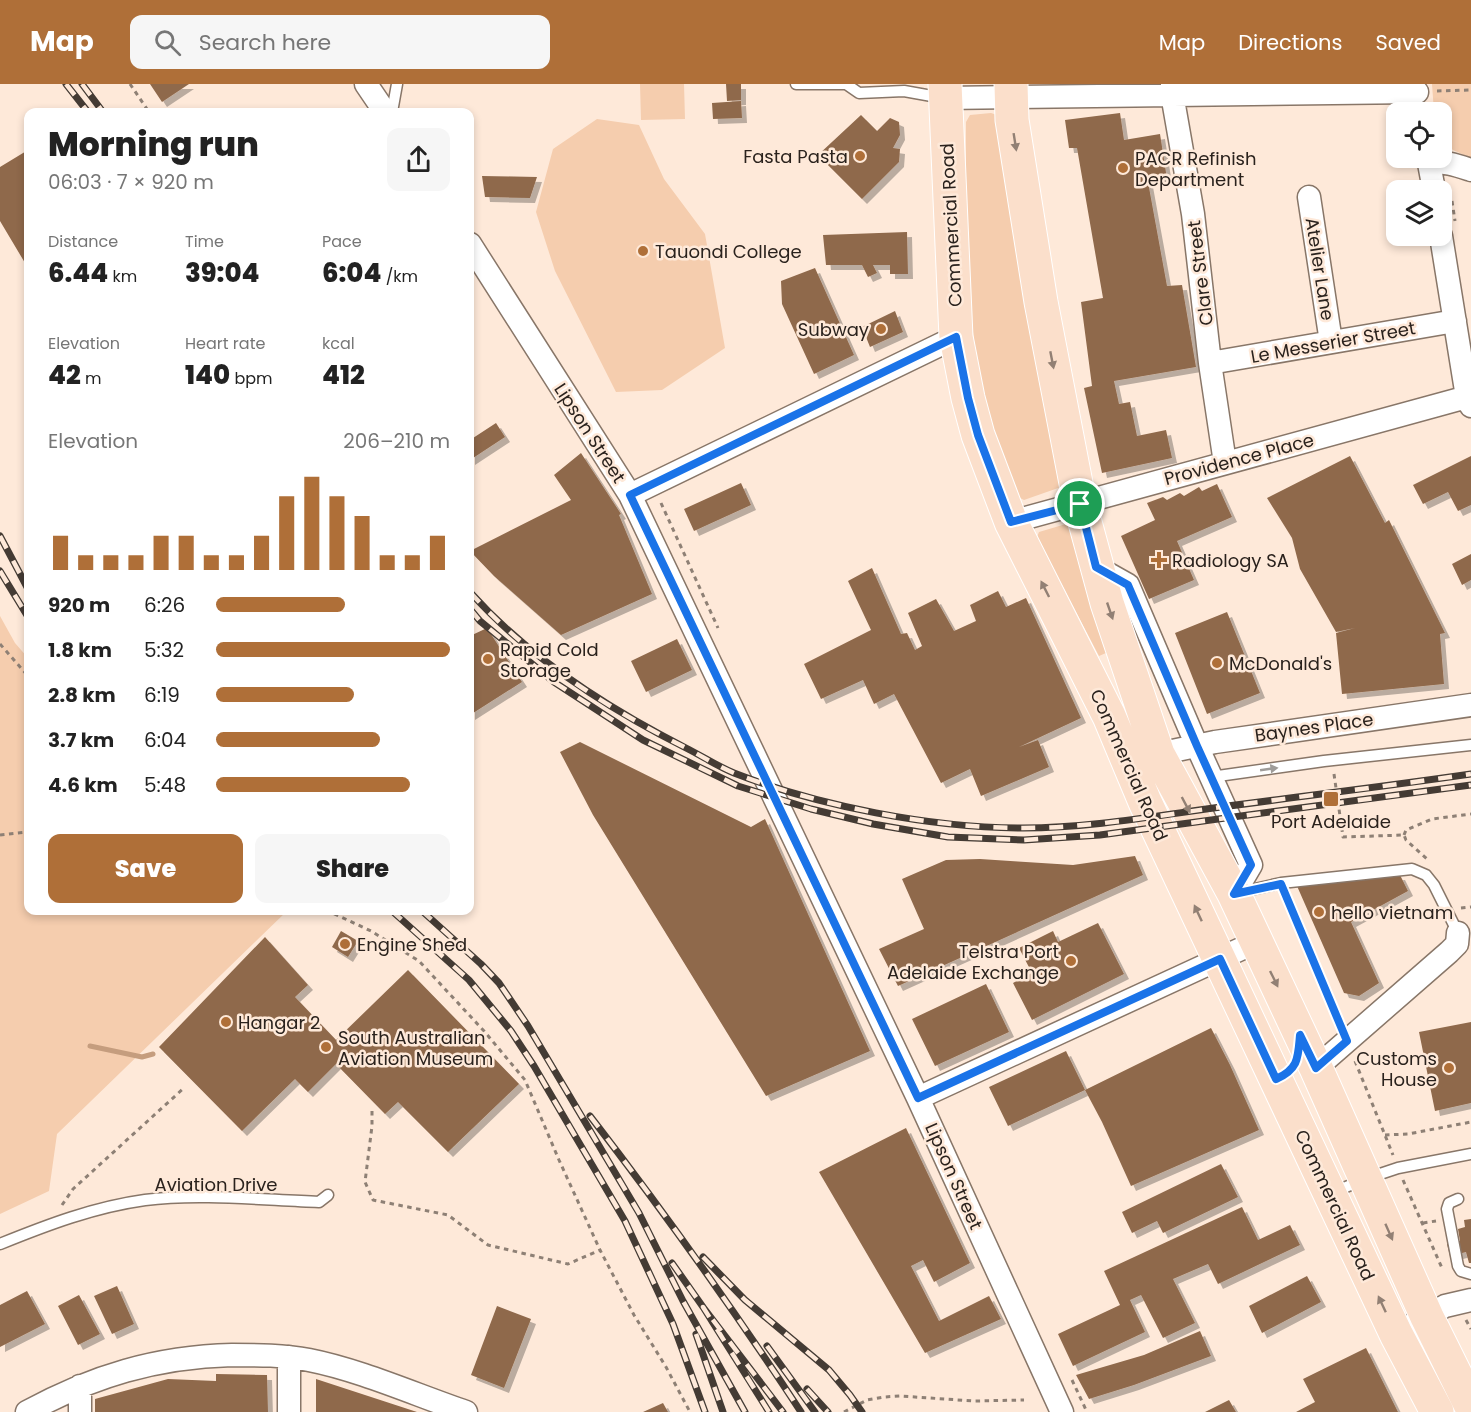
<!DOCTYPE html>
<html lang="en">
<head>
<meta charset="utf-8">
<style>
  :root { --surface:#fff; --page:#f6f6f6; --text:#222; --muted:#767676; --accent:#af6f38 }
  body { margin:0; font-family:Poppins,sans-serif; background:var(--page); color:var(--text); height:100vh; display:flex; flex-direction:column; font-size:22px; white-space:nowrap }
  * { box-sizing:border-box; margin:0 }
  p { font-size:20px; color:var(--muted) }
  .icon { flex:none; width:33px; height:33px; fill:none; stroke:currentColor; stroke-width:2; stroke-linecap:round; stroke-linejoin:round }
  .map { position:relative; flex:1; overflow:hidden }
  .drawer { position:absolute; left:24px; top:24px; width:450px; height:807px; display:flex; flex-direction:column; background:var(--surface); border-radius:12px; box-shadow:0 3px 9px #0003 }
  .drawer>* { flex:none }
  .buttons { position:absolute; left:1386px; top:18px; display:grid; gap:12px }
  .buttons a { display:grid; place-items:center; width:66px; height:66px; border-radius:12px; background:var(--surface); box-shadow:0 3px 9px #0003; font-size:30px }
  .pin { position:absolute; display:grid; place-items:center; width:51px; height:51px; color:#fff; margin:-26px; border:3px solid #fff; border-radius:50%; box-shadow:0 2px 6px #0007 }
  .round { display:grid; place-items:center; flex:none; width:63px; height:63px; border-radius:12px; background:var(--page) }
  .summary { display:flex; align-items:center; justify-content:space-between; height:102px; padding:0 24px }
  h1 { font-size:33px; font-weight:800; line-height:45px }
  .stats { display:grid; grid-template-columns:repeat(3,1fr); gap:9px; height:102px; padding:6px 24px }
  .stats div { display:grid; align-content:center }
  .stats b { font-size:26px; font-weight:800 }
  .stats small { font-size:16px; font-weight:400 }
  .stats p { font-size:16px }
  .chart { height:168px; padding:12px 24px }
  .chart p { display:flex; justify-content:space-between }
  .chart svg { width:100%; height:108px; margin-top:6px; stroke:var(--accent); stroke-width:6 }
  .cta { display:flex; gap:12px; margin-top:auto; padding:12px 24px }
  .cta a { flex:1; height:69px; border-radius:12px; background:var(--accent); color:#fff; font-size:24px; font-weight:800; line-height:69px; text-align:center }
  .cta a+a { background:var(--page); color:var(--text) }
  ul { padding:0 24px; list-style:none; font-size:20px }
  li { display:grid; grid-template-columns:96px 72px 1fr; align-items:center; height:45px }
  li i { height:15px; border-radius:8px; background:var(--accent) }
  header { display:flex; align-items:center; gap:36px; box-sizing:border-box; height:84px; padding:0 30px; background:var(--accent); color:#fff }
  header strong { font-size:28px }
  nav { display:flex; gap:33px; margin-inline-start:auto; font-size:21px }
  .search { width:420px; height:54px; background:var(--page); display:flex; align-items:center; gap:15px; box-sizing:border-box; padding:0 21px; border-radius:12px; color:var(--muted); font-size:22px }
  .map>svg:first-child { display:block }
</style>
</head>
<body>
<header>
<strong>Map</strong>
<div class="search"><svg class="icon" aria-label="search" viewBox="0 0 24 24"><circle cx="10" cy="10" r="6"/><path d="M15 15l6 6"/></svg>Search here</div>
<nav><a>Map</a><a>Directions</a><a>Saved</a></nav>
</header>
<div class="map">
<svg width="1471" height="1328" viewBox="0 0 1471 1328">
  <defs>
    <filter id="shadow"><feDropShadow dx="5" dy="5" stdDeviation="0" flood-color="#0004"/></filter>
  </defs>
  <rect width="100%" height="100%" fill="#fee9d9"/>
  <path fill="#f5cdae" d="M640,0H684L685,35L641,36Z
    M1432,0H1471V74L1453,66L1442,57V28H1434Z
    M991,29L997,31L1061,403L1024,416L1018,413C1004,377 989,342 982,304C964,217 966,126 966,38L970,31Z
    M597,35L639,41L664,95L705,150L725,264L662,306L616,308L555,187L536,128L553,65Z
    M1066,440L1070,442L1113,566L1099,572L1037,453L1039,448Z
    M0,532L15,559L28,574V826L287,827L57,1050L49,1107L0,1130Z"/>
  <g fill="none" stroke-linecap="round" stroke-linejoin="round">
    <path stroke="#c59d7e" stroke-width="5" d="M90,962L142,973L153,970"/>
  </g>
  <path fill="#8f694b" filter="url(#shadow)" d="M150,0H189L162,18Z
    M726,0H741V16L727,17Z
    M741,17L742,34L713,35L712,19Z
    M1120,29L1124,56L1160,50L1167,95L1148,98L1167,202L1182,201L1196,283L1114,297L1119,320L1130,318L1137,352L1166,346L1172,374L1102,389L1084,304L1092,302L1081,218L1103,214L1077,64H1069L1065,36Z
    M861,31L877,47L890,34L899,38L900,51L893,64L900,65L899,78L862,115L818,71Z
    M28,66V184L0,137V83Z
    M482,92L537,93L530,114L485,113Z
    M907,148L908,190H890V181H873L877,189L868,193L862,181H826L823,151Z
    M815,184L854,271L814,290L782,220L781,197Z
    M895,227L903,248L870,263L862,243Z
    M496,339L505,353L470,376V356Z
    M581,369L621,430L619,431L652,510L561,551L494,492L470,467L571,416L554,391Z
    M1350,372L1385,439L1389,436L1445,549L1440,550L1444,600L1342,610L1336,549L1355,544L1336,548L1300,485L1292,454L1267,414Z
    M1471,372V421L1458,427L1448,408L1423,420L1413,401Z
    M741,399L751,421L694,447L684,425Z
    M1217,400L1232,433L1177,457L1194,496L1149,515L1121,452L1155,436L1147,419L1163,413L1167,416L1180,409L1184,412L1199,403L1202,407Z
    M1471,470V496L1462,501L1452,480Z
    M872,484L901,550L907,549L915,566L922,562L908,529L936,515L954,547L976,537L970,521L998,507L1006,523L1026,514L1081,634L1019,663L1038,656L1049,683L981,712L970,685L941,699L894,610L874,620L863,596L821,615L804,580L871,546L848,497Z
    M1227,528L1260,609L1207,630L1175,549Z
    M487,544L522,598L470,631V552Z
    M677,555L692,586L646,608L631,577Z
    M580,658L751,743L765,735L870,967L766,1012L593,731L560,668Z
    M1135,772L1143,791L898,902L879,865L924,845L902,795L946,776L980,775L1073,781Z
    M1400,791L1408,807L1351,838L1379,899L1359,912L1344,909L1297,802Z
    M1098,839L1124,890L1032,936L1013,899L1032,889L1019,864L1053,847L1058,858Z
    M341,847L358,857L348,873L332,863Z
    M265,853L308,901L295,913L336,956L408,886L519,1000L448,1068L398,1018L385,1030L336,980L308,1008L295,995L242,1047L159,963Z
    M986,900L1009,948L935,982L912,935Z
    M1471,938V1019L1435,1027L1419,948Z
    M1211,944L1230,981L1259,1046L1131,1102L1102,1038L1085,1006Z
    M1066,967L1085,1006L1008,1042L989,1003Z
    M906,1044L970,1179L934,1198L923,1176L911,1182L939,1237L989,1212L1001,1235L925,1269L819,1088Z
    M1221,1080L1238,1113L1163,1149L1157,1137L1132,1149L1122,1128Z
    M1242,1123L1258,1156L1290,1141L1300,1161L1218,1200L1208,1180L1173,1195L1195,1239L1163,1254L1141,1211L1130,1216L1145,1248L1073,1282L1058,1250L1120,1221L1104,1187Z
    M1471,1135V1179H1469L1466,1168L1450,1172L1447,1160L1460,1157L1458,1145L1465,1143L1464,1136Z
    M1307,1192L1321,1218L1262,1249L1249,1222Z
    M117,1202L134,1240L112,1250L94,1212Z
    M27,1207L45,1240L0,1263V1221Z
    M79,1211L100,1250L78,1261L58,1222Z
    M497,1222L531,1235L504,1304L471,1291Z
    M1200,1247L1211,1272L1134,1301L1089,1315L1076,1291L1144,1271Z
    M1366,1264L1398,1328H1296L1315,1318L1303,1295Z
    M216,1290L267,1291L268,1328H95V1315L168,1295L216,1297Z
    M316,1295L417,1328H316Z
    M1229,1316L1236,1328H1205Z
    M663,1319L668,1328H643Z"/>
  <g fill="none" stroke-linecap="round" stroke-linejoin="round">
    <g stroke="#887668" stroke-width="13">
      <path id="lane" d="M796,0H846L859,9L904,7L943,14
        M392,28L397,0
        M1211,693L1324,677L1471,661
        M1237,809L1281,799L1412,785L1426,791L1434,801L1458,849
        M1334,1108L1365,1095L1398,1084L1471,1070
        M1458,1115L1449,1119L1447,1125L1458,1182L1461,1187L1471,1190
        M0,1160C47,1141 94,1123 145,1116C199,1109 263,1116 319,1118L328,1111"/>
    </g>
    <g stroke="#887668" stroke-width="25">
      <path id="street" d="M366,0L385,28
        M1172,0V10L1193,130L1210,279L1225,379
        M945,14L1417,8
        M1428,74L1434,106
        M1429,79C1445,77 1456,81 1471,86
        M1309,113L1331,258
        M1441,152L1467,313L1471,322
        M470,160L630,411L918,1014L1062,1328
        M1210,279L1455,237
        M630,411L956,253
        M1011,438L1467,313
        M1096,483L1128,501L1197,662L1251,781L1234,810
        M1158,670L1215,658L1471,621
        M1316,984L1449,868L1457,860L1458,849
        M918,1014L1256,858
        M1396,1250L1445,1222L1471,1216
        M27,1328C93,1292 156,1273 232,1271C258,1271 284,1271 309,1276C360,1286 416,1311 466,1328
        M80,1328V1302
        M289,1328V1273"/>
    </g>
    <g stroke="#fff" stroke-width="35">
      <path id="primary" d="M945,0L956,253L968,314L978,351L1011,438L1109,632L1145,718L1396,1250L1437,1328
        M1011,0L1012,36L1041,218L1080,420L1107,519L1158,670L1234,810L1316,984L1427,1233L1471,1322"/>
    </g>
    <path stroke="#8e8075" stroke-width="3" stroke-dasharray="4.5 4.5" stroke-linecap="butt" d="M130,0L149,28
      M1437,7L1471,6
      M1452,117L1455,137
      M661,419L718,544
      M0,560L28,592
      M1334,690L1343,753L1404,751L1406,756L1427,775
      M0,751L28,748
      M1404,751L1406,746L1432,735L1471,730
      M1285,811L1339,938
      M1461,824L1471,823
      M326,826L371,847L419,877L484,947L525,996L559,1076L600,1166L634,1231L666,1283L690,1328
      M1355,977L1393,1071
      M372,1027V1042L365,1098L373,1116L448,1131L488,1161L568,1180L600,1166
      M1385,1051L1408,1050L1471,1038
      M1403,1096L1442,1184
      M62,1121L73,1105L185,1003
      M1423,1139L1436,1137
      M1466,1236L1471,1245
      M1072,1296L1087,1328
      M844,1328L867,1316L884,1313L900,1312L974,1317L1024,1316"/>
    <use href="#lane" stroke="#fff" stroke-width="10"/>
    <use href="#street" stroke="#fff" stroke-width="22"/>
    <use href="#primary" stroke="#fbdfcb" stroke-width="33"/>
    <g stroke="#443b34" stroke-width="7">
      <path id="rail" d="M66,0L88,28
        M82,0L103,28
        M0,452L28,505
        M0,487L28,533
        M470,508C529,574 607,624 686,664C702,672 717,682 734,689C819,722 931,744 1023,744C1089,744 1155,732 1221,723C1304,712 1388,702 1471,690
        M470,525L480,537L554,598L643,656L738,702L811,725L873,740L948,753L1024,756L1100,751L1471,701
        M391,826L469,896L511,947L534,982L625,1137L673,1240L705,1328
        M421,826L481,880L499,899L528,942L639,1129L683,1217L745,1328
        M590,1032C664,1128 734,1226 801,1328
        M703,1173L745,1216L829,1286L850,1311L862,1328
        M672,1179L703,1223
        M696,1250L723,1328
        M767,1262L815,1328
        M807,1305L828,1328
        M769,1328L703,1223L783,1328"/>
    </g>
    <use href="#rail" stroke="#fee9d9" stroke-width="4.5" stroke-dasharray="14" stroke-linecap="butt"/>
  </g>
  <defs><path id="oneway-solid" d="M-6-.8H1V-3.2L6.5 0L1 3.2V.8H-6Z" transform="scale(1.5)"/></defs>
  <g fill="#928074">
    <use href="#oneway-solid" transform="translate(1015 58) rotate(81)"/>
    <use href="#oneway-solid" transform="translate(1052 276) rotate(79)"/>
    <use href="#oneway-solid" transform="translate(1045 505) rotate(-117)"/>
    <use href="#oneway-solid" transform="translate(1110 527) rotate(71)"/>
    <use href="#oneway-solid" transform="translate(1186 721) rotate(62)"/>
    <use href="#oneway-solid" transform="translate(1198 829) rotate(-115)"/>
    <use href="#oneway-solid" transform="translate(1274 895) rotate(64)"/>
    <use href="#oneway-solid" transform="translate(1389 1148) rotate(66)"/>
    <use href="#oneway-solid" transform="translate(1382 1220) rotate(-115)"/>
  </g>
  <use fill="#9f9c99" href="#oneway-solid" transform="translate(1269 685) rotate(-8)"/>
  <g fill="none" stroke-linecap="round" stroke-linejoin="round">
    <g stroke="#fff" stroke-width="12">
      <path id="route" d="M956,253L968,314L978,351L1011,438L1080,420L1096,483L1128,501L1197,662L1251,781L1234,810L1281,800L1347,957L1316,984L1300,951C1298,973 1299,985 1276,995L1220,875L918,1014L630,411Z"/>
    </g>
    <use href="#route" stroke="#1a73e8" stroke-width="8"/>
  </g>
  <g fill="#af6f38" stroke="#fee9d9" stroke-width="2">
    <circle cx="860" cy="72" r="6"/>
    <circle cx="1123" cy="84" r="6"/>
    <circle cx="643" cy="167" r="6"/>
    <circle cx="881" cy="245" r="6"/>
    <path d="M1156 467h6v6h6v6h-6v6h-6v-6h-6v-6h6z"/>
    <circle cx="488" cy="575" r="6"/>
    <circle cx="1217" cy="579" r="6"/>
    <rect x="1323" y="707" width="16" height="16" rx="3"/>
    <circle cx="1319" cy="828" r="6"/>
    <circle cx="345" cy="860" r="6"/>
    <circle cx="1071" cy="877" r="6"/>
    <circle cx="226" cy="938" r="6"/>
    <circle cx="326" cy="963" r="6"/>
    <circle cx="1449" cy="984" r="6"/>
  </g>
  <g text-anchor="middle" dominant-baseline="central" stroke-width="5" stroke-linejoin="round" paint-order="stroke">
    <g font-size="18" fill="#2a221d" stroke="#fee9d9" text-anchor="start">
      <text x="848" y="72" text-anchor="end">Fasta Pasta</text>
      <text x="1135" y="74">PACR Refinish<tspan x="1135" dy="21">Department</tspan></text>
      <text x="655" y="167">Tauondi College</text>
      <text x="869" y="245" text-anchor="end">Subway</text>
      <text x="1172" y="476">Radiology SA</text>
      <text x="500" y="565">Rapid Cold<tspan x="500" dy="21">Storage</tspan></text>
      <text x="1229" y="579">McDonald's</text>
      <text x="1331" y="737" text-anchor="middle">Port Adelaide</text>
      <text x="1331" y="828">hello vietnam</text>
      <text x="357" y="860">Engine Shed</text>
      <text x="1059" y="867" text-anchor="end">Telstra Port<tspan x="1059" dy="21">Adelaide Exchange</tspan></text>
      <text x="238" y="938">Hangar 2</text>
      <text x="338" y="953">South Australian<tspan x="338" dy="21">Aviation Museum</tspan></text>
      <text x="1437" y="974" text-anchor="end">Customs<tspan x="1437" dy="21">House</tspan></text>
    </g>
    <g font-size="18" fill="#2a221d" stroke="#fee9d9">
      <text transform="translate(951 141) rotate(-93)">Commercial Road</text>
      <text transform="translate(1320 185) rotate(81)">Atelier Lane</text>
      <text transform="translate(1200 189) rotate(-97)">Clare Street</text>
      <text transform="translate(1333 258) rotate(-10)">Le Messerier Street</text>
      <text transform="translate(590 349) rotate(57)">Lipson Street</text>
      <text transform="translate(1239 375) rotate(-15)">Providence Place</text>
      <text transform="translate(1314 643) rotate(-8)">Baynes Place</text>
      <text transform="translate(1129 681) rotate(66)">Commercial Road</text>
      <text transform="translate(954 1092) rotate(66)">Lipson Street</text>
      <text x="216" y="1100">Aviation Drive</text>
      <text transform="translate(1335 1121) rotate(65)">Commercial Road</text>
    </g>
  </g>
</svg>
<div class="buttons">
<a><svg class="icon" aria-label="locate" viewBox="0 0 24 24"><circle cx="12" cy="12" r="6"/><path d="M12 2v4M12 18v4M2 12h4M18 12h4"/></svg></a>
<a><svg class="icon" aria-label="layers" viewBox="0 0 24 24"><path d="M12 4l9 5-9 5-9-5zM3 14l9 5 9-5"/></svg></a>
</div>
<div class="pin" style="left:1080px;top:420px;background:#1e9e55"><svg class="icon" aria-label="arrive" viewBox="0 0 24 24"><path d="M6 21V4h12l-3 4 3 4H6"/></svg></div>
<section class="drawer">
<div class="summary"><div><h1>Morning run</h1><p>06:03 · 7 × 920 m</p></div><a class="round"><svg class="icon" aria-label="share" viewBox="0 0 24 24"><path d="M12 15V3M7 8l5-5 5 5M5 13v7h14v-7"/></svg></a></div>
<div class="stats">
<div><p>Distance</p><b>6.44<small> km</small></b></div>
<div><p>Time</p><b>39:04</b></div>
<div><p>Pace</p><b>6:04<small> /km</small></b></div>
</div>
<div class="stats">
<div><p>Elevation</p><b>42<small> m</small></b></div>
<div><p>Heart rate</p><b>140<small> bpm</small></b></div>
<div><p>kcal</p><b>412</b></div>
</div>
<div class="chart"><p><span>Elevation</span>206–210 m</p>
<svg viewBox="0 0 160 44" preserveAspectRatio="none"><path d="M5 44V30M15 44V38M25 44V38M35 44V38M45 44V30M55 44V30M65 44V38M75 44V38M85 44V30M95 44V14M105 44V6M115 44V14M125 44V22M135 44V38M145 44V38M155 44V30"/></svg>
</div>
<ul>
<li><b>920 m</b>6:26<i style="width:55%"></i></li>
<li><b>1.8 km</b>5:32<i style="width:100%"></i></li>
<li><b>2.8 km</b>6:19<i style="width:59%"></i></li>
<li><b>3.7 km</b>6:04<i style="width:70%"></i></li>
<li><b>4.6 km</b>5:48<i style="width:83%"></i></li>
</ul>
<div class="cta"><a>Save</a><a>Share</a></div>
</section>
</div>
</body>
</html>
